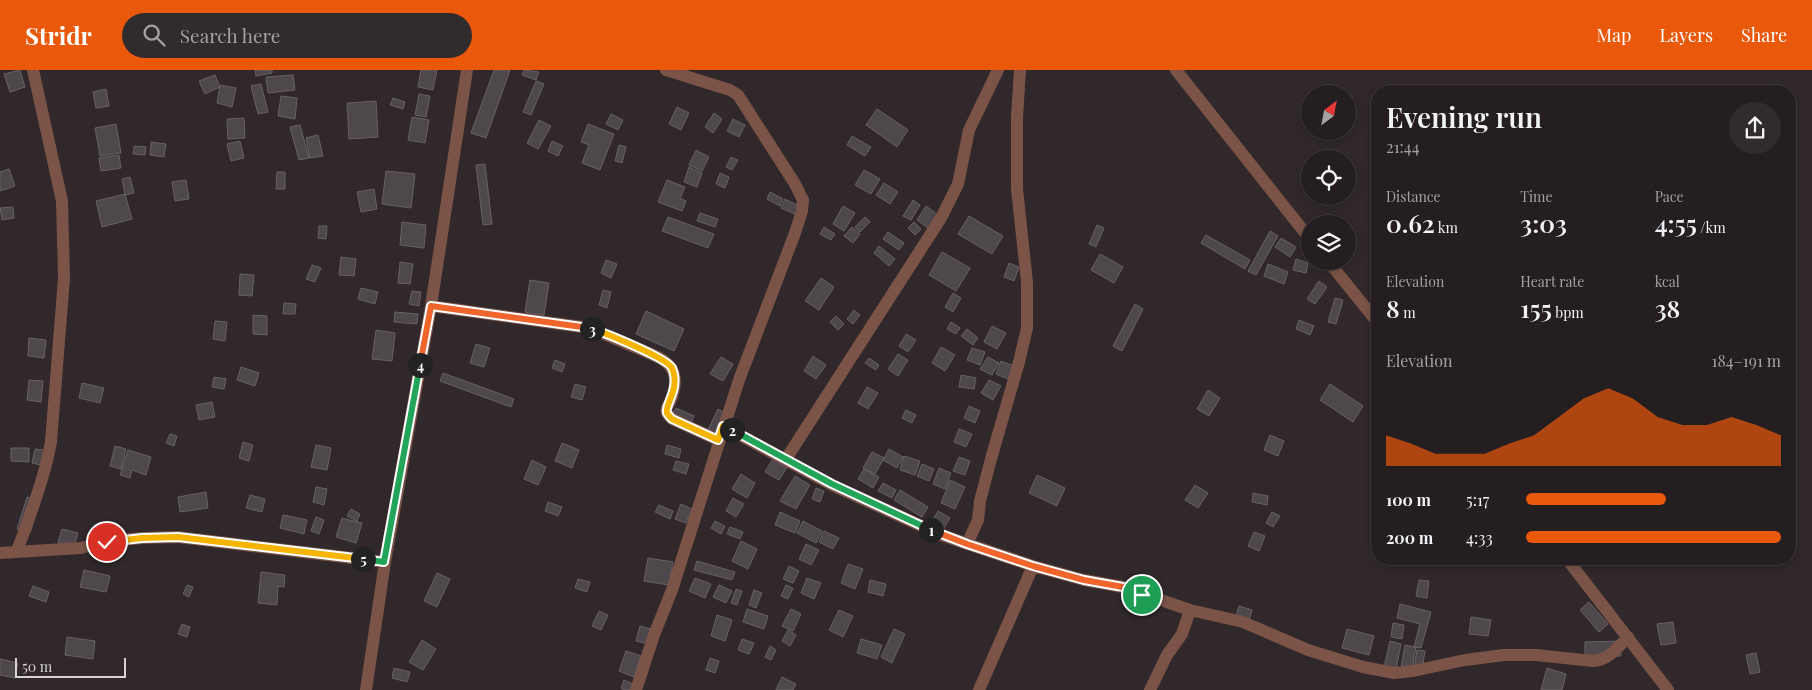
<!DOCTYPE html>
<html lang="en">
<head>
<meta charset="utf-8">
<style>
  :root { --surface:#241e20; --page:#302b2d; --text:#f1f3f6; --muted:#a3a2a5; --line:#413c3e; --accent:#ea580c }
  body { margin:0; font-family:"Playfair Display",serif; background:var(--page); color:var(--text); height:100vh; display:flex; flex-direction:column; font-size:19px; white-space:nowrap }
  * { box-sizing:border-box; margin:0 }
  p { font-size:16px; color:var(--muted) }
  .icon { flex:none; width:28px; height:28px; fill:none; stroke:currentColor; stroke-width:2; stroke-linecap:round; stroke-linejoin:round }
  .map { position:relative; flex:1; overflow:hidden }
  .details { position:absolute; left:1371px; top:15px; width:425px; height:480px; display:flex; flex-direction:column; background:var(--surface); border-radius:20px; box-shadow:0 2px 8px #0003,0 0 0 1px var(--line) }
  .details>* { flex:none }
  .needle { width:32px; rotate:32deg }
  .controls { position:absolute; left:1301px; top:15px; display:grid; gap:10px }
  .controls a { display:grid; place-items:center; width:55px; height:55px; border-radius:50%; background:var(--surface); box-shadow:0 2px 8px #0003,0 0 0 1px var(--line); font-size:25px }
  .scale { position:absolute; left:15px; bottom:12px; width:111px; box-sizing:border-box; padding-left:5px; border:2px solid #d7d2d3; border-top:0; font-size:14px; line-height:18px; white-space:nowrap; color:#d7d2d3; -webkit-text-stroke:4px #30282a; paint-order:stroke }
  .pin { position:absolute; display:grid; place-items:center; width:42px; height:42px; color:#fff; margin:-21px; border:2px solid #fff; border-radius:50%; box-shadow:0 1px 5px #0007 }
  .km { position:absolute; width:25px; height:25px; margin:-12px; border-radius:50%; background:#222; color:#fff; font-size:14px; line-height:25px; text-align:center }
  .round { display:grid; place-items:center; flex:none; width:52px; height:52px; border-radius:26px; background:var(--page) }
  .summary { display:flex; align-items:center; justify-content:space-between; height:85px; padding:0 15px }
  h1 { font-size:28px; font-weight:600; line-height:38px }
  .metrics { display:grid; grid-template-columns:repeat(3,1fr); gap:8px; height:85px; padding:5px 15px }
  .metrics div { display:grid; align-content:center }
  .metrics b { font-size:25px; font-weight:600 }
  .metrics small { font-size:14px; font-weight:400 }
  .metrics p { font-size:14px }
  .chart { height:140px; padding:10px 15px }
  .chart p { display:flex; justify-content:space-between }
  .chart svg { width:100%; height:90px; margin-top:5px; fill:var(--accent); opacity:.7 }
  ul { padding:0 15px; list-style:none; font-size:16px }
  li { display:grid; grid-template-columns:80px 60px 1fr; align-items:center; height:38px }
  li i { height:12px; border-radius:6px; background:var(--accent) }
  header { display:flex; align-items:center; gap:30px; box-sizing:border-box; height:70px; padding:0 25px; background:var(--accent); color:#fff }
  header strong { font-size:24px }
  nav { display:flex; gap:28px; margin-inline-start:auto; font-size:18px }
  .search { width:350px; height:45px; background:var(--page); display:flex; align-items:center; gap:12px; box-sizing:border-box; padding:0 18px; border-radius:28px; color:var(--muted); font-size:19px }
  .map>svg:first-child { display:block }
</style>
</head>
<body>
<header>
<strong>Stridr</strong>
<div class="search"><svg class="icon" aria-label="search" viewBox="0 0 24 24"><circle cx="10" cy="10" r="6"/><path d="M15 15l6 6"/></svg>Search here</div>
<nav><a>Map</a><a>Layers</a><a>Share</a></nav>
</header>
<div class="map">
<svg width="1812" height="620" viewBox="0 0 1812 620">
  <rect width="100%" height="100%" fill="#30282a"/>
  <path fill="#4e484d" stroke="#676166" d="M20,0L25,17L10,22L4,4Z
    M255,0H272V3L256,6Z
    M421,0H437L433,20L418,17Z
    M494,0H510L486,68L471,63Z
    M524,0L539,2L536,10L522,5Z
    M215,5L220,17L205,24L199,11Z
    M293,5L295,20L268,23L266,7Z
    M536,11L544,14L531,45L523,42Z
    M261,14L268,42L258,44L251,16Z
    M220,15L236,18L232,37L217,33Z
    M106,19L109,36L96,38L93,22Z
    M419,24L430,26L426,47L415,45Z
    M281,26L297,28L295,49L278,46Z
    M393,28L405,32L403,39L390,35Z
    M376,31L378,67L349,69L347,33Z
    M677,37L689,43L681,60L669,54Z
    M877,39L908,60L897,77L866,55Z
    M714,43L722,49L713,63L705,57Z
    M611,44L623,50L618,60L606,54Z
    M412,47L429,50L425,73L408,70Z
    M244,48L245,68L228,69L227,49Z
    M733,49L745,55L739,67L727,61Z
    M539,50L551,56L538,79L527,73Z
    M116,54L121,83L100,86L95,58Z
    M588,54L614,64L600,100L582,93L589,75L581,72Z
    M300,55L309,88L299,90L290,57Z
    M318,65L323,86L310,88L306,68Z
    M852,66L871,77L865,86L847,75Z
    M240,71L244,88L231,91L227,74Z
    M552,71L563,76L558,86L548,81Z
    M151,72L166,74L164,87L150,85Z
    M619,75L626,77L622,93L615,91Z
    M134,76L146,77L145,85L133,84Z
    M696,80L709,87L702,101L689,95Z
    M119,85L121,98L101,101L99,88Z
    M731,87L738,90L732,100L726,97Z
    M485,94L492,154L483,155L476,95Z
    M689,97L702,103L697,117L684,112Z
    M9,99L15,116L0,121V102Z
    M864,100L880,109L871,124L855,115Z
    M386,101L415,104L411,138L382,134Z
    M277,102H285V119H276Z
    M720,103L729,107L725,118L716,114Z
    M130,107L134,123L125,125L122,109Z
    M186,110L189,129L175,131L172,112Z
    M667,110L685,117L680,128L686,131L682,141L658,132Z
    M884,113L898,122L890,134L876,125Z
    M374,119L377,139L361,142L357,122Z
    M770,122L783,129L780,136L767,129Z
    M125,124L132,149L102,157L96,131Z
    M785,129L803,138L799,146L781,138Z
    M913,130L920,135L911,150L903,146Z
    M843,136L855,143L844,161L833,154Z
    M926,136L937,144L928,158L917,150Z
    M13,137L14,148L2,150L0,138Z
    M700,143L718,149L715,157L697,151Z
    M969,146L1003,166L992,184L958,164Z
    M668,147L714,164L708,178L662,161Z
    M865,147L870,152L860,162L855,157Z
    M402,152L426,155L424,178L400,175Z
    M914,152L921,159L915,165L908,158Z
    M1097,155L1104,158L1096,177L1089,174Z
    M319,156H327L326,169L318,168Z
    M824,157L835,164L831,170L820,164Z
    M852,157L860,164L853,173L844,166Z
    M1270,161L1278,166L1256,205L1248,201Z
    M888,162L904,173L899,180L883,169Z
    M1206,165L1250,190L1245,199L1201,173Z
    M1281,168L1296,177L1290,187L1275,177Z
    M879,176L895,189L889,196L874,183Z
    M942,182L970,198L956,221L929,205Z
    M1100,184L1123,197L1114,213L1091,200Z
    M341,187L356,189L354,206L339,205Z
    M1296,189L1308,193L1306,203L1293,200Z
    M606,190L617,194L611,208L601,203Z
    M400,192L413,194L410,214L398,213Z
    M1009,193L1019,197L1014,211L1004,207Z
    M1268,194L1288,202L1284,214L1264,206Z
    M312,195L321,198L315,212L306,209Z
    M240,204L254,205L252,226L239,225Z
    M821,208L834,217L819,240L805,231Z
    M530,210L549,213L544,245L525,242Z
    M1319,211L1327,217L1315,234L1307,229Z
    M361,218L378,222L375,234L358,229Z
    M603,220L611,222L607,238L599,235Z
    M412,221L421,222L419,236L409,234Z
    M953,223L961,228L953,242L945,237Z
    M1335,228L1343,230L1336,254L1328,252Z
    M284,233L296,234L295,244H283Z
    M1135,234L1143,239L1122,281L1113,276Z
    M854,240L860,245L853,254L847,249Z
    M646,241L684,259L674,281L636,264Z
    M395,242L418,244L417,254L394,252Z
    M253,245L267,246V265L253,264Z
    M836,246L844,254L838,260L830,252Z
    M1299,250L1314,256L1310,265L1296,259Z
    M215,251L227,252L225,271L213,269Z
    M951,252L960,258L956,264L947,259Z
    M992,256L1006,263L997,279L984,272Z
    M967,259L978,268L973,275L961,266Z
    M376,260L395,263L392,291L372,289Z
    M906,264L916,270L908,282L899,276Z
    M29,268L46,270L44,288L28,286Z
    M476,274L490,278L484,297L470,293Z
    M941,277L955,285L945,301L932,293Z
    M972,278L985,282L980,295L967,290Z
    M898,284L908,290L898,306L888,299Z
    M813,286L826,295L816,309L804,301Z
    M721,287L733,294L723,311L710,304Z
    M988,287L999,293L992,305L980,299Z
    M869,288L879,295L876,300L865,293Z
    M555,290L565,294L562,302L552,298Z
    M1001,291L1014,296L1008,309L996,304Z
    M241,297L259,303L255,316L237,310Z
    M443,303L514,329L511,337L440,311Z
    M961,305L976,308L974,319L959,317Z
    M214,307L226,309L224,319L212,317Z
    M29,310L43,311L41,332L27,330Z
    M989,310L1001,316L993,330L981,323Z
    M82,313L104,318L100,333L79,328Z
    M575,314L586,317L582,330L571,327Z
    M1330,314L1363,336L1353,352L1320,330Z
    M867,317L878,323L868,339L858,333Z
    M1208,320L1220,328L1209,346L1197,339Z
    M212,332L215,347L199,350L196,335Z
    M969,336L980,341L975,353L964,348Z
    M676,338L694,346L690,355L671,347Z
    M718,339L729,345L718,369L706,364Z
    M906,340L916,345L912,353L902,348Z
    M959,359L972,364L966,377L954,372Z
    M170,364L177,366L174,376L166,373Z
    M1270,365L1284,371L1278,386L1264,380Z
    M243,372L253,375L249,391L239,388Z
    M562,373L579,380L572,398L555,391Z
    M316,375L331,378L327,400L311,397Z
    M667,375L681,379L679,388L665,384Z
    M115,376L126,379L121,399L110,396Z
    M11,378H29V392L11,391Z
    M35,379L44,380L41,395L32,393Z
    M889,379L903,387L897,398L883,390Z
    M128,380L151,387L146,405L132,400L130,408L120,405Z
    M872,382L884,388L875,404L863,398Z
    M904,386L920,391L915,405L900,400Z
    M959,387L970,391L965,405L953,401Z
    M773,389L787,397L779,410L765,402Z
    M532,390L546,397L538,415L524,409Z
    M676,391L689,394L686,404L673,400Z
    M922,394L934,399L929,411L917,406Z
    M939,398L951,403L945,419L933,414Z
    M864,399L879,407L873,418L858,409Z
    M741,404L755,413L747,428L732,419Z
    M1037,405L1065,418L1057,436L1029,423Z
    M795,406L810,415L796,439L780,431Z
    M950,410L965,417L955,439L941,433Z
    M883,413L896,420L892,428L878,421Z
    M1195,415L1208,423L1198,438L1185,430Z
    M316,417L327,419L324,435L313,432Z
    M816,418L824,421L820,432L812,429Z
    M900,420L928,437L922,447L894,430Z
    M206,422L208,438L180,442L178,427Z
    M1253,423L1268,426L1267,435L1252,432Z
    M250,425L265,429L262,442L246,438Z
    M27,427L40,431L30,463L17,459Z
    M733,428L744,434L736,447L726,441Z
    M548,432L562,437L558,446L545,441Z
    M681,434L692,439L686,453L675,449Z
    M659,435L673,441L670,449L655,442Z
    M351,439L360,444L357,451L347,446Z
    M938,441L950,448L942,461L930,454Z
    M780,442L800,451L795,463L775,455Z
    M1272,442L1280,446L1273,457L1266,453Z
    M283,445L307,450L304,464L280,458Z
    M316,447L324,450L319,464L311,461Z
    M342,448L362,453L356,473L336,467Z
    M715,451L725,456L721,464L711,458Z
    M803,451L822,461L816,473L797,463Z
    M730,457L743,462L740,469L727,464Z
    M62,459L78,463L74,477L58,473Z
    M824,461L839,468L833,479L819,472Z
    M1254,462L1265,466L1259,481L1248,476Z
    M741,471L757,479L748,499L732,491Z
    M806,474L819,480L811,495L799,489Z
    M648,488L673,492L669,515L644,511Z
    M1729,489H1747L1748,492L1730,493Z
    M697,491L735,502L732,510L694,500Z
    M848,494L863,499L855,519L841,513Z
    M789,496L799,501L793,513L783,509Z
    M84,500L110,506L106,522L80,517Z
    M261,502L285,505L284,517L278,516L277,535L258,533Z
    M437,503L450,509L437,537L424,531Z
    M695,508L711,514L705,528L689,521Z
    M807,508L821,513L814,529L801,523Z
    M578,509L590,512L587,522L575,518Z
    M870,510L886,514L883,526L868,522Z
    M1419,510L1429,511L1427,528L1416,526Z
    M187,515L193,517L189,527L183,524Z
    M719,515L732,521L726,533L713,527Z
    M786,515L793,518L788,529L781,526Z
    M33,516L49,522L46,532L29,526Z
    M736,519L742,521L737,535L731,533Z
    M754,520L762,523L756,538L749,535Z
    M1589,532L1608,554L1599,562L1580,540Z
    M1400,534L1431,542L1421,578L1414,577L1420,554L1397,548Z
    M1239,536L1252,540L1249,551L1236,547Z
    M747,539L768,546L764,559L743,552Z
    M791,539L801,544L793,561L782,556Z
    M839,540L853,546L843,567L829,560Z
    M599,541L608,545L601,560L592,556Z
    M717,545L732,550L725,571L711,566Z
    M1471,547L1491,550L1488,566L1469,564Z
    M1673,552L1676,573L1661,575L1657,554Z
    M1393,553L1404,555L1402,569L1391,567Z
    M182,554L190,557L187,567L178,564Z
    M640,556L657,561L654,575L636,571Z
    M894,559L905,564L892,593L881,587Z
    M1347,559L1374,566L1369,585L1342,578Z
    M788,560L796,565L790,576L782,571Z
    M67,567L95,571L93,589L65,585Z
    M742,569L754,573L749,584L738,580Z
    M861,569L882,575L877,589L857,583Z
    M422,570L436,579L423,600L409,592Z
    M1390,571L1401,574L1396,600L1384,598Z
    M1620,571L1621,586L1585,587V572Z
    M1405,575L1416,577L1412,599L1401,597Z
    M770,576L776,580L771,590L765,587Z
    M1417,580L1425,581L1422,600L1414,599Z
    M626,581L641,586L634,607L619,601Z
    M1756,583L1760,602L1750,604L1746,585Z
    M710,588L719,591L715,603L706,600Z
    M0,589L18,593L15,608L0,605Z
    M394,598L410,602L407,612L392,608Z
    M1547,598L1566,604L1562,620H1541Z
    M782,607L796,614L793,620H776Z
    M624,610L639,617L638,620H625L621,618Z"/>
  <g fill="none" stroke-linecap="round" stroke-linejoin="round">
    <path stroke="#7b5447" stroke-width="12" d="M1176,0L1310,169
      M1328,191L1378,253
      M431,236L582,257L597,261L658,287C678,297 678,313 670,332C668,335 665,339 667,343C667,344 671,348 672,349L718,370
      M723,356L832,415L941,465L1033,496L1084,510L1123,517L1190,540L1243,552L1308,580L1363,597L1394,603L1413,601L1465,590L1504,585H1536L1593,591C1609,590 1617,578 1628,567
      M786,389L941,148L958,114L969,60L998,0
      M967,474L978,450L980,431L991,389L1019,292L1027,258V212L1017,119V47L1020,0
      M17,481C30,445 44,410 51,372L64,208L62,131L33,0
      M0,483L81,478L107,471L142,468L178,467L385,492
      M1567,489L1668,620
      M366,620L385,492L431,236L467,0
      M636,620L654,565L672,520L739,310L795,163L802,141L803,130L795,114L738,25L730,20L666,0
      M979,620L1033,496
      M1150,620L1167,585L1182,564L1190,540"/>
  </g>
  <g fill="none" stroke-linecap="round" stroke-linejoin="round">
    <g stroke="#fff" stroke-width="10">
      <path id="split-1" d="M931,460L967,474L1033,496L1084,510L1123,517L1142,525"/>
    </g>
    <g stroke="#fff" stroke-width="10">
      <path id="split-2" d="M732,360L832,414L931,460"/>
    </g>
    <g stroke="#fff" stroke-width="10">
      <path id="split-3" d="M592,259C605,263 667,288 672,298C681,318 664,336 667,343C667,344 672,349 672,349L718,370L723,356L732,360"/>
    </g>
    <g stroke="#fff" stroke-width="10">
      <path id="split-4" d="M420,295L431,236L582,257L592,259"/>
    </g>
    <g stroke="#fff" stroke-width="10">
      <path id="split-5" d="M363,489L384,492L420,295"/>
    </g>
    <g stroke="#fff" stroke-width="10">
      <path id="split-6" d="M107,472L142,468L178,467L363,489"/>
    </g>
    <use href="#split-1" stroke="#f0652b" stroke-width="6"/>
    <use href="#split-2" stroke="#22a559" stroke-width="6"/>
    <use href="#split-3" stroke="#f5b400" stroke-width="6"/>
    <use href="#split-4" stroke="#f0652b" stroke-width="6"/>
    <use href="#split-5" stroke="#22a559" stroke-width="6"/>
    <use href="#split-6" stroke="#f5b400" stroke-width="6"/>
  </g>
</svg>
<div class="controls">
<a><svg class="needle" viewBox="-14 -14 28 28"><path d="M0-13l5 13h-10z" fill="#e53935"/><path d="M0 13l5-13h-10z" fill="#a3a2a5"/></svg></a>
<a><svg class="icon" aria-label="locate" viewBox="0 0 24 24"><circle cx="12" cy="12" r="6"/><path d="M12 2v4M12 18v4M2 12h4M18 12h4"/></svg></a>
<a><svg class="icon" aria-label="layers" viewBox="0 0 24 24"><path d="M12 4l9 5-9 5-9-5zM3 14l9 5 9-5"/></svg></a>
</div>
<div class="scale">50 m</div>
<div class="pin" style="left:1142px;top:525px;background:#1e9e55"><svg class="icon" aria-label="arrive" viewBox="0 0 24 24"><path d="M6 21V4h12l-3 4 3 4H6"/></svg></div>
<div class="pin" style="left:107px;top:472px;background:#d93025"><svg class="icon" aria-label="check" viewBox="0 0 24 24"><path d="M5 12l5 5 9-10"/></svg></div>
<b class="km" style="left:931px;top:460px">1</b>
<b class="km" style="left:732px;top:360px">2</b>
<b class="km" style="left:592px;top:259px">3</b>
<b class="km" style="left:420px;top:295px">4</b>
<b class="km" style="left:363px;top:489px">5</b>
<section class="details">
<div class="summary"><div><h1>Evening run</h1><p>21:44</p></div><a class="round"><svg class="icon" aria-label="share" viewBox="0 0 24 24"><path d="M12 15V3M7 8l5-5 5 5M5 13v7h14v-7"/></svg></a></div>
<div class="metrics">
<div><p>Distance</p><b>0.62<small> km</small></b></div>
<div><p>Time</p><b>3:03</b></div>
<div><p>Pace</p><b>4:55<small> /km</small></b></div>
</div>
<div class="metrics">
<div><p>Elevation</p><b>8<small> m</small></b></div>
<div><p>Heart rate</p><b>155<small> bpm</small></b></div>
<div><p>kcal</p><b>38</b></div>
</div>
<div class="chart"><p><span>Elevation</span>184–191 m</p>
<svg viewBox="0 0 160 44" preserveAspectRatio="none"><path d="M0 44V29L10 33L20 38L30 38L40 38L50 33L60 29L70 20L80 11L90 6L100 11L110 20L120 24L130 24L140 20L150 24L160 29V44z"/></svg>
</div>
<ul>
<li><b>100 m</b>5:17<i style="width:55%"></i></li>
<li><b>200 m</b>4:33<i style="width:100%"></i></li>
</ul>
</section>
</div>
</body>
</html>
